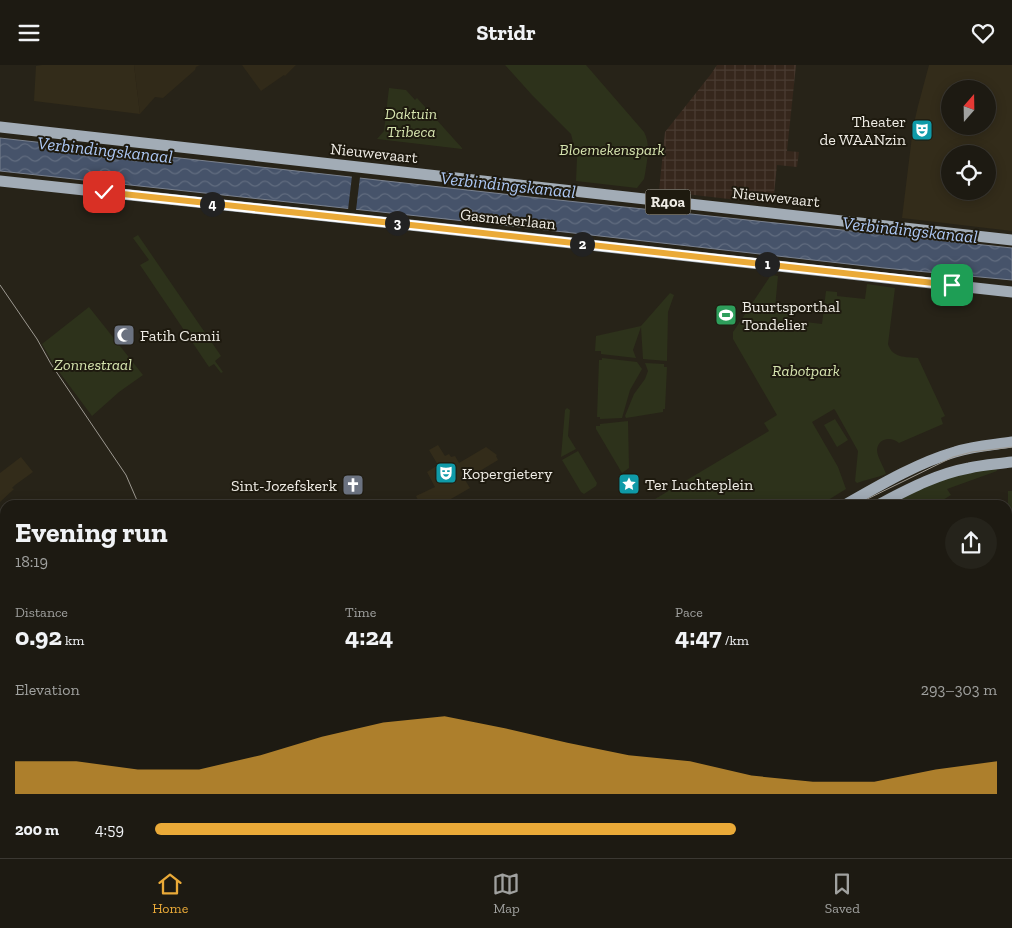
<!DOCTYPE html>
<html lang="en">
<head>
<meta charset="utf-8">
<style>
  :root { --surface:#1d1a12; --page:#25231b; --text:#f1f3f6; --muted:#a0a19f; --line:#3b3832; --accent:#eaaa38 }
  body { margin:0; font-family:"Zilla Slab",serif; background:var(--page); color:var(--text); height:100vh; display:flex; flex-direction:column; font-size:19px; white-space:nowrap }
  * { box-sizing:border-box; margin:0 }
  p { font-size:16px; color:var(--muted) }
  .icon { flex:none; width:28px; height:28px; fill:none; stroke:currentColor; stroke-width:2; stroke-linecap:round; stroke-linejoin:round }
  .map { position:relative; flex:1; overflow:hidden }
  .panel { position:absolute; left:0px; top:435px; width:1012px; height:359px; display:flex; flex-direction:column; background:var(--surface); border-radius:15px 15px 0 0; box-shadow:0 2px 12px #0003,0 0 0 1px var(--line) }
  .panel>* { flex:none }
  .needle { width:32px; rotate:20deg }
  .tools { position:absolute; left:941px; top:15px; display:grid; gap:10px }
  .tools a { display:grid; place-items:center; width:55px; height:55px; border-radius:50%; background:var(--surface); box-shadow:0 2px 12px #0003,0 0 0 1px var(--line); font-size:25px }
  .pin { position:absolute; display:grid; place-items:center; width:42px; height:42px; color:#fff; margin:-21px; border-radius:10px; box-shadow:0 2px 8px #0006 }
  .km { position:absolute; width:25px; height:25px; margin:-12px; border-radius:50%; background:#222; color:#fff; font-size:14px; line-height:25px; text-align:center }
  .round { display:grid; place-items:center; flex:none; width:52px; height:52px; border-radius:26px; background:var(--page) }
  .overview { display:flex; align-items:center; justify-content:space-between; height:85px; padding:0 15px }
  h1 { font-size:28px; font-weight:800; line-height:38px }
  .stats { display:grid; grid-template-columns:repeat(3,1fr); gap:8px; height:85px; padding:5px 15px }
  .stats div { display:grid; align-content:center }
  .stats b { font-size:25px; font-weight:800 }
  .stats small { font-size:14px; font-weight:400 }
  .stats p { font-size:14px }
  .chart { height:140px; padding:10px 15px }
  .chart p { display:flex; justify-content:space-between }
  .chart svg { width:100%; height:90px; margin-top:5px; fill:var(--accent); opacity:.7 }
  ul { padding:0 15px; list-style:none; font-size:16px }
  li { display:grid; grid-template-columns:80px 60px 1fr; align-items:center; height:38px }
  li i { height:12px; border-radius:6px; background:var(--accent) }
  header { display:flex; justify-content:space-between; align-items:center; height:65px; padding:0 15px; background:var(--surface); font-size:22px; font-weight:800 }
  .dock { display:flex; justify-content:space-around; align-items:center; height:70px; border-top:1px solid var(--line); background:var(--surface); font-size:14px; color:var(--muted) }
  .dock a { display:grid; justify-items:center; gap:2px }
  .dock .selected { color:var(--accent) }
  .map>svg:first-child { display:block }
</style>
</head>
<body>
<header><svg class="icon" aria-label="menu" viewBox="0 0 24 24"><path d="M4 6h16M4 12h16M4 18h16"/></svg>Stridr<svg class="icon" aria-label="heart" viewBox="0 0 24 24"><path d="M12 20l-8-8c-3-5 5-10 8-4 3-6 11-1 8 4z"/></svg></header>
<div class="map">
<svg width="1012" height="793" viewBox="0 0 1012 793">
  <defs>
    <pattern id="industrial-grid" width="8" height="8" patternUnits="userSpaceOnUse" patternTransform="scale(1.25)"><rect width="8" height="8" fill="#36271c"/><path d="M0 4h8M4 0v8" fill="none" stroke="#4a3c32"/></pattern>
    <pattern id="water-waves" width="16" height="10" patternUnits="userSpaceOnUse" patternTransform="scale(1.25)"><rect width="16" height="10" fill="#46536a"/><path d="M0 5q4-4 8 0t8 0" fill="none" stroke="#616c7f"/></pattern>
  </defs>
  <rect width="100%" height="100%" fill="#272318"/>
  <path fill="#332c1a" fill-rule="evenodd" d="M42,0H134L140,49L34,36L36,1Z
    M929,0H1012V166L902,153L913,63L918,41ZM950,24H988V61H950ZM950,89H988V126H950Z
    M438,380L445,391L449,389L451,392L455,391L459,398L486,382L497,390L496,391L498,395L465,415L470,423L444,438L445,440H415L414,439L419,437L416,431L435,422L427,407L438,400L429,385Z
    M21,392L33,407L15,420L12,423L14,424L0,437V408Z
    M5,566V717L3,715L0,665V568Z
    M53,789H141L139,793H62L58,790L60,793H50Z"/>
  <path fill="url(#industrial-grid)" d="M717,0H796L787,86L799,87L797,102L777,100L773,139L659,126L665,67L711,9Z"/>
  <path fill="#312a19" d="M134,0H200L196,2L195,5L163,33L155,32L140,49Z
    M242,0H296L285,11L284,10L261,26Z
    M1008,517L1012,518V773L1008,772Z"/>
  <path fill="#2d321b" d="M505,0H586L644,67C651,80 647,95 645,109L644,114L637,123L576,116L577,93L571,69L532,30Z
    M389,23L406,25L415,35L417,33L462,83V84L377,74L384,66Z
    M138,170L221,291L215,296L223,307L221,308L214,299L209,302L140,200L149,195L133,173Z
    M771,210L778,211L775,243L778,246L790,247L789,255L822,259L826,226L837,227V231L865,234L867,219L895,223L888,279C892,293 906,292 918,293L945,351L941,353L943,359L899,378C891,371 878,373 877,385C877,392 884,402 886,409C877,413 867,414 857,418L855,416L858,386L835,345L834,344L812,357L838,402L846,424L820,440H645L769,366L764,358L777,350L733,274V267Z
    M670,228L674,230L668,247L667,296L643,294L641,262L633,285L636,293L601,289V286H595L596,271L641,261Z
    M89,242L143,310L119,327L92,351L54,300L42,279Z
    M602,293L637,297L642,304L630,325L622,353L600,354V352H597L599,295H602Z
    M645,298L664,299V302H667L665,344H663V347L626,353L625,351L634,329L645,314L648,306Z
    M567,343L570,345L568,371L576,384L561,392L565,345Z
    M835,354L848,375L837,382L824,360Z
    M628,356L629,403L622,408L596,364V361H600V359Z
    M578,386L597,418L596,421L584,429L581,427L562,395Z
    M996,402L997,406L947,424L951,430L935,440H884L935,416Z
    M1008,426H1012V518L1008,517Z"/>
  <path fill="url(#water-waves)" stroke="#79818f" d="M0,73L530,132L1012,183V215L884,203L511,161L0,106Z"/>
  <path fill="#272318" d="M352,111L360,112L356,145L354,146L348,145Z"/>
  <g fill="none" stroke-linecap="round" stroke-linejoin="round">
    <path stroke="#a2acb6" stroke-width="11" d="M0,62L1012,175
      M0,116L419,161L1012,227
      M845,440C880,420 917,398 955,387C974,381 993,380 1012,377
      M878,440C907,425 936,409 969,403C983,400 998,399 1012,397
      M256,793L267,789
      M295,793L299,789"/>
    <path stroke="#9d9991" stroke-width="1" d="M0,220L37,274L51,299L126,410L139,440
      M855,440L953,392L972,387L1012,382
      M281,793L286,789
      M415,793L416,789"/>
  </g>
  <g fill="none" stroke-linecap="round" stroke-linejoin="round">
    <g stroke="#fff" stroke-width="10">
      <path id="route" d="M104,127L420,161L952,220"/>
    </g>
    <use href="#route" stroke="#eaaa38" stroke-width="6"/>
  </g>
  <defs>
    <g id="theatre-square" transform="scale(1.125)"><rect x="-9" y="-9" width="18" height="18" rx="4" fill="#0f9aa8" stroke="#1e1a0f"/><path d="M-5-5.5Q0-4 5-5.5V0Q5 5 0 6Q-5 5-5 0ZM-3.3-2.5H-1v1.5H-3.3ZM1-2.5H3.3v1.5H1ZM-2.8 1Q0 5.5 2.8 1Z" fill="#fff"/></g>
    <g id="stadium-square" transform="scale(1.125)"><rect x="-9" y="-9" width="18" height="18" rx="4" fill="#2e9e5b" stroke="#1e1a0f"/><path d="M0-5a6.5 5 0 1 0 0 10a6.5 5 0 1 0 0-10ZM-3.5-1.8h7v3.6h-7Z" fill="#fff"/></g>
    <g id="mosque-square" transform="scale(1.125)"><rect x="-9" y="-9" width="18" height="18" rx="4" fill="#6b7280" stroke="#1e1a0f"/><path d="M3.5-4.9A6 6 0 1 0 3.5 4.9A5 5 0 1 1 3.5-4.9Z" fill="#fff"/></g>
    <g id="sight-square" transform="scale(1.125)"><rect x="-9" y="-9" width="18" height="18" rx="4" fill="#0f9aa8" stroke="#1e1a0f"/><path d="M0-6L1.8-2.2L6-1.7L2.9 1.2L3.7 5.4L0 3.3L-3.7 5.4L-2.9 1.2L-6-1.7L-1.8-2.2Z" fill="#fff"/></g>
    <g id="church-square" transform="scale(1.125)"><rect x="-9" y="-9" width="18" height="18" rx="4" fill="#6b7280" stroke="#1e1a0f"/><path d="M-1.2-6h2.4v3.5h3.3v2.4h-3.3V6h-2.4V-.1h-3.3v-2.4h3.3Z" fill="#fff"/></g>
  </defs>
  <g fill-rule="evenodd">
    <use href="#theatre-square" x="922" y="65"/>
    <use href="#stadium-square" x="726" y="250"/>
    <use href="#mosque-square" x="124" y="270"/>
    <use href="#theatre-square" x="446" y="408"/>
    <use href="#sight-square" x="629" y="419"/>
    <use href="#church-square" x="353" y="420"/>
  </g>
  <g text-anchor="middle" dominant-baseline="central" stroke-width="4" stroke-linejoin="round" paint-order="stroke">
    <rect fill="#1e1a0f" stroke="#b0ada5" stroke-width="1" x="645.5" y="124.5" width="45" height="25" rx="4"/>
    <g font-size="15" font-weight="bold" fill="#efece5">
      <text x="668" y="137">R40a</text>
    </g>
    <g font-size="16" font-style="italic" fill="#d6e4af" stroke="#1e1a0f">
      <text x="411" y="48">Daktuin<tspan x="411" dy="18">Tribeca</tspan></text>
      <text x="612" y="84">Bloemekenspark</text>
      <text x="93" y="299">Zonnestraal</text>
      <text x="806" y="305">Rabotpark</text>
    </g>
    <g font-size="16" fill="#efece5" stroke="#1e1a0f" text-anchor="start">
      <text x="906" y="56" text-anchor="end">Theater<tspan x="906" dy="18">de WAANzin</tspan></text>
      <text x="742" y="241">Buurtsporthal<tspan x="742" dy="18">Tondelier</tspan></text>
      <text x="140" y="270">Fatih Camii</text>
      <text x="462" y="408">Kopergietery</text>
      <text x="645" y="419">Ter Luchteplein</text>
      <text x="337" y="420" text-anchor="end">Sint-Jozefskerk</text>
    </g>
    <g font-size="16" fill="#efece5" stroke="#1e1a0f">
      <text transform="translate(374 88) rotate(6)">Nieuwevaart</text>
      <text transform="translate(776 132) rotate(6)">Nieuwevaart</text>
      <text transform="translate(508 154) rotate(6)">Gasmeterlaan</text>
    </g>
    <g font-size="18" font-style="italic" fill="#acc7f4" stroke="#1e1a0f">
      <text transform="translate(105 85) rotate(6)">Verbindingskanaal</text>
      <text transform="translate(508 120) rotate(6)">Verbindingskanaal</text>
      <text transform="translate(910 165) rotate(6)">Verbindingskanaal</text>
    </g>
  </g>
</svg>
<div class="tools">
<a><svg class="needle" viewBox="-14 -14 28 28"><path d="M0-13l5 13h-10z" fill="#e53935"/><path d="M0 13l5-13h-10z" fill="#a0a19f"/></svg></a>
<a><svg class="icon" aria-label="locate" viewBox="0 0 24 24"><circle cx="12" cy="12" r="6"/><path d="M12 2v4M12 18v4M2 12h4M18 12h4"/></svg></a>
</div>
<div class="pin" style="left:952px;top:220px;background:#1e9e55"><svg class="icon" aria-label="arrive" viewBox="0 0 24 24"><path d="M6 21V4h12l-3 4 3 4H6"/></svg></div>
<div class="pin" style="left:104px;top:127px;background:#d93025"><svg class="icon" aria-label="check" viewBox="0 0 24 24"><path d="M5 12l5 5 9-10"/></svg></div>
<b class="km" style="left:767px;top:199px">1</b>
<b class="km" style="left:582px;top:179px">2</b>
<b class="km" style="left:397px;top:158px">3</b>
<b class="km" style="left:212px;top:139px">4</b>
<section class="panel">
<div class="overview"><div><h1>Evening run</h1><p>18:19</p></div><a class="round"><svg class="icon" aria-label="share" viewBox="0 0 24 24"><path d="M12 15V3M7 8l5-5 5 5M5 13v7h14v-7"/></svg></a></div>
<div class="stats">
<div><p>Distance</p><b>0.92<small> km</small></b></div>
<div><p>Time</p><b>4:24</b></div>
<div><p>Pace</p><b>4:47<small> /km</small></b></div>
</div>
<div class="chart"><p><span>Elevation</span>293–303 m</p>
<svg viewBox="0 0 160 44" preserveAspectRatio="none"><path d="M0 44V28L10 28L20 32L30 32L40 25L50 16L60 9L70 6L80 12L90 19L100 25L110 28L120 35L130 38L140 38L150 32L160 28V44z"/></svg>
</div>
<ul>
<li><b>200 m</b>4:59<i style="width:69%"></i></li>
</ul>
</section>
</div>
<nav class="dock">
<a class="selected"><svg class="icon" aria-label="home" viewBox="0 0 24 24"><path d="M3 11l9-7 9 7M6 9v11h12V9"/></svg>Home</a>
<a><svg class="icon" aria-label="map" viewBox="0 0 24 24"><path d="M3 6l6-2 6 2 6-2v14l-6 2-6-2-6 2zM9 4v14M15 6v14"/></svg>Map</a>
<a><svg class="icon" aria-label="saved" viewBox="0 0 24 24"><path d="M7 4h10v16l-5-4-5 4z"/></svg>Saved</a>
</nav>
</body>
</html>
